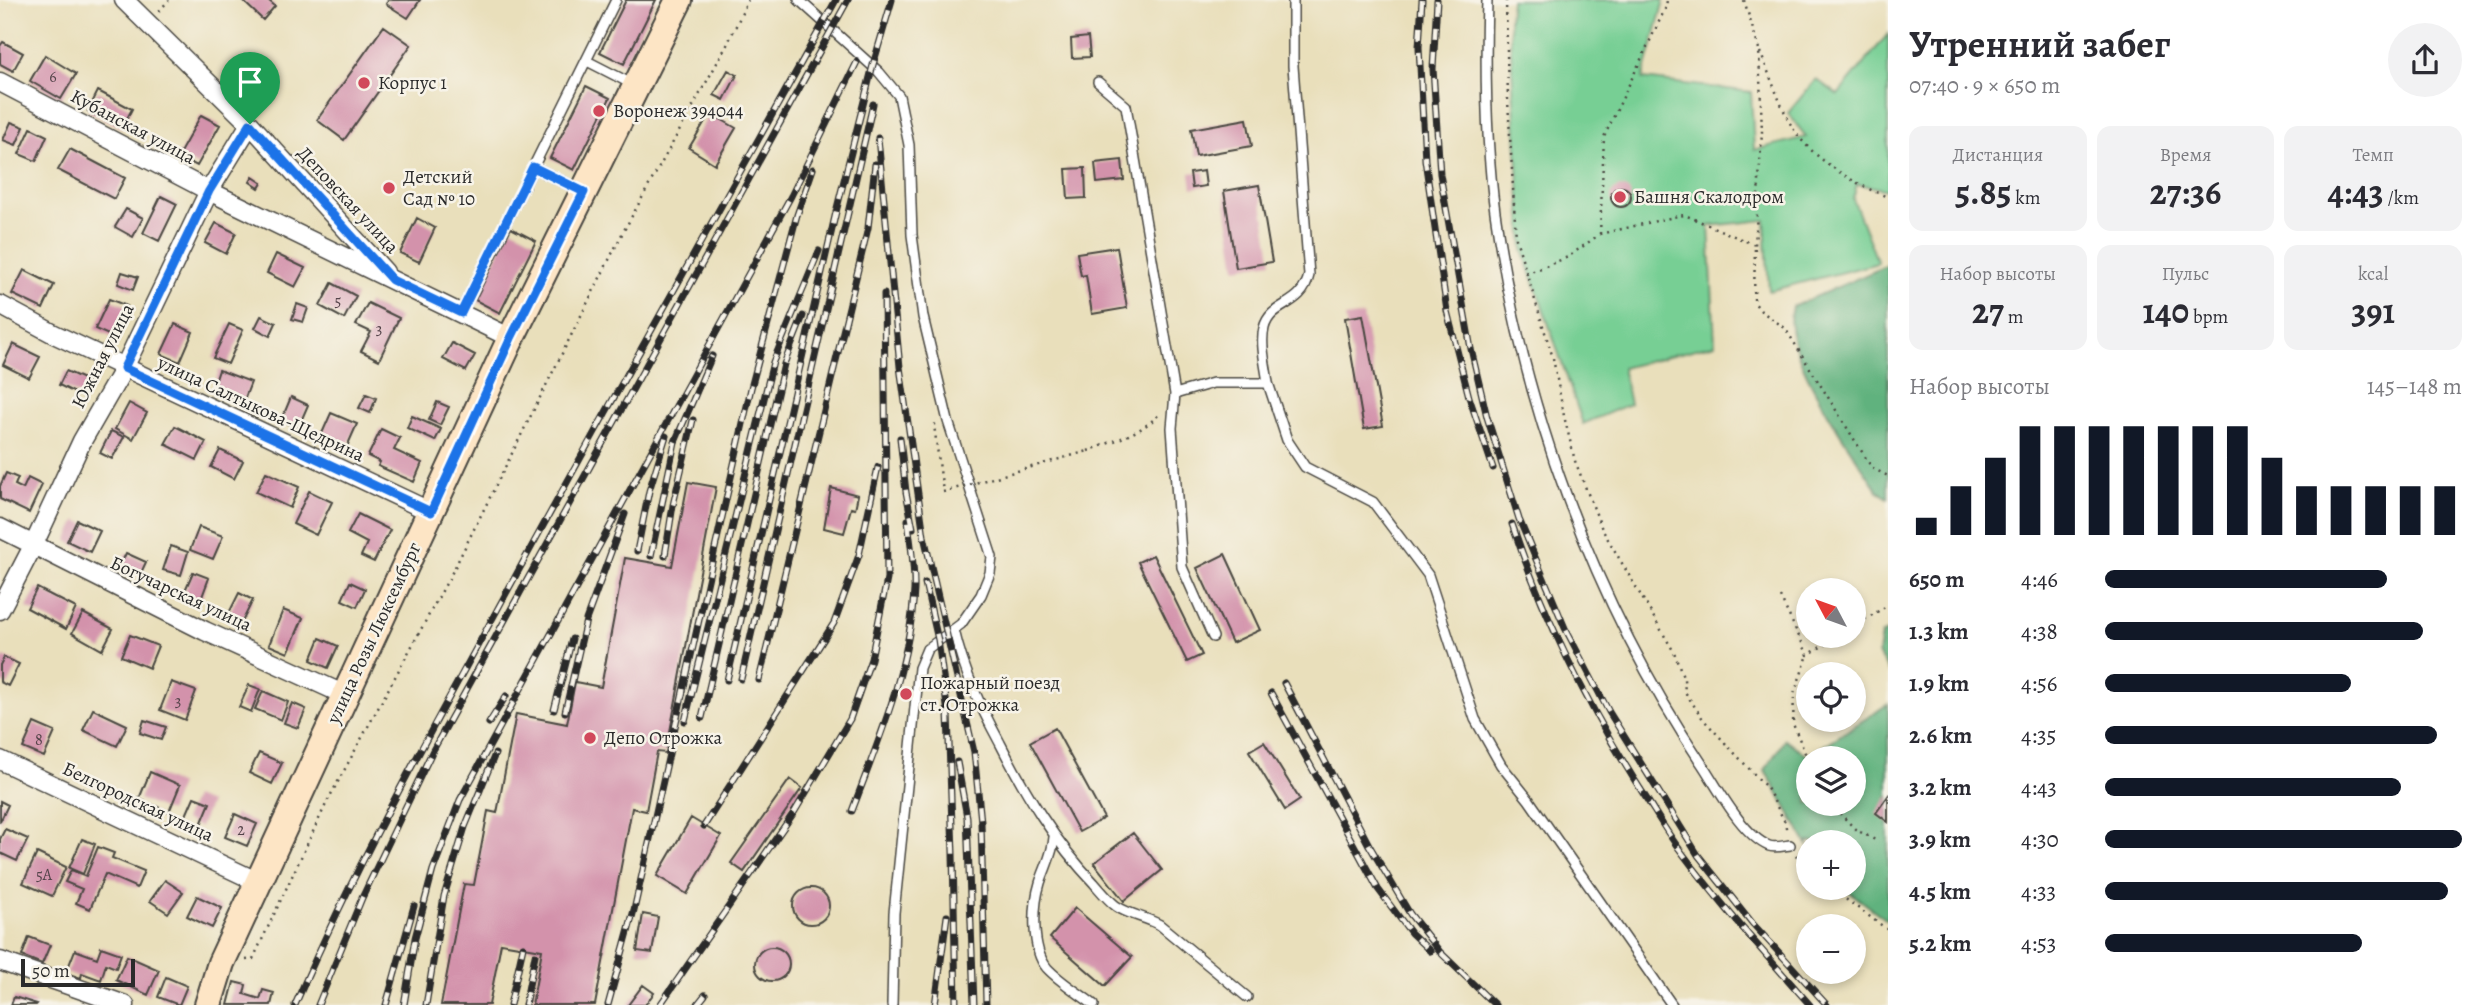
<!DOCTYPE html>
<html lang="ru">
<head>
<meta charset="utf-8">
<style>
  :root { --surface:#fff; --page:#f2f2f3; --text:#2b2b33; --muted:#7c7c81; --accent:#111827 }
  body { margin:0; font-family:Alegreya,serif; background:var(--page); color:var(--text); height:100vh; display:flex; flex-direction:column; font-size:26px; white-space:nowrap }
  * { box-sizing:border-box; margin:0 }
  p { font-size:23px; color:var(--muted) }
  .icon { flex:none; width:38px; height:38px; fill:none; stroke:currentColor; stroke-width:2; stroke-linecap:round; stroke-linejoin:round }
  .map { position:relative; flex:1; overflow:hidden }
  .sheet { display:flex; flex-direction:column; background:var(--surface); width:595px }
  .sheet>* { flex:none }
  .needle { width:46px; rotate:311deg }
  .buttons { position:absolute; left:1796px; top:578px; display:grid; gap:14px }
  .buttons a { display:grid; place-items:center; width:70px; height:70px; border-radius:50%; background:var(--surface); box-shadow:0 4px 10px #0003; font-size:35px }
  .scale { position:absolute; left:21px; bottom:18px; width:114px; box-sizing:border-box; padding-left:7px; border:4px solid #2b2b2b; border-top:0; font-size:19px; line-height:24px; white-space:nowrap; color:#2b2b2b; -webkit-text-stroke:5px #f7f3e8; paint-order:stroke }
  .pin { position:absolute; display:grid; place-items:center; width:60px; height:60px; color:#fff; margin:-72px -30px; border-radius:50% 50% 50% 0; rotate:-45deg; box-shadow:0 0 7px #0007 }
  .pin .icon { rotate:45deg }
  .round { display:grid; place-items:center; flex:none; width:74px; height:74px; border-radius:37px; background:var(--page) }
  .headline { display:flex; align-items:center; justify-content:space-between; height:119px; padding:0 21px }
  h1 { font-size:38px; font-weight:700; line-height:52px }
  .stats { display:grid; grid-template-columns:repeat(3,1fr); gap:10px; height:119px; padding:7px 21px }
  .stats div { display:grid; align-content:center; border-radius:14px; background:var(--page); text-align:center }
  .stats b { font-size:35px; font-weight:700 }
  .stats small { font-size:19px; font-weight:400 }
  .stats p { font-size:19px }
  .chart { height:196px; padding:14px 21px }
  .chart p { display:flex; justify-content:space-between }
  .chart svg { width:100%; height:126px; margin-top:7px; stroke:var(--accent); stroke-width:6 }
  ul { padding:0 21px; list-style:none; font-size:23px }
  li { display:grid; grid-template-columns:112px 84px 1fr; align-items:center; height:52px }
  li i { height:18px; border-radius:9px; background:var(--accent) }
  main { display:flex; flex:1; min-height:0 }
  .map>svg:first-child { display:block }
</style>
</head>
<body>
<main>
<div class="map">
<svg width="1888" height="1005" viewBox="0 0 1888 1005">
  <rect width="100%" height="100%" fill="#f7f3e8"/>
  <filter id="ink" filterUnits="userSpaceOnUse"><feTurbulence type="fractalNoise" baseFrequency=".0143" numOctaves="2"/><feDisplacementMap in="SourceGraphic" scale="14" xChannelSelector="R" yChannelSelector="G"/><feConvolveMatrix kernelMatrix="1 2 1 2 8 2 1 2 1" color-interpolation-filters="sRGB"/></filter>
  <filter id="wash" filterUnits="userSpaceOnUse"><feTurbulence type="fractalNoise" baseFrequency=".00686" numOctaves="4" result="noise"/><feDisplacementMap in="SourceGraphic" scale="28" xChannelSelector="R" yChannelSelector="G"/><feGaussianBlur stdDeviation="1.57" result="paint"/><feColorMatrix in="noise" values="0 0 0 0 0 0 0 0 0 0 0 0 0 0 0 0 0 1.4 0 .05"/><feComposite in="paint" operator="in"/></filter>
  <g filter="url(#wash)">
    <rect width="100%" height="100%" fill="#e9dfbb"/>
    <path fill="#77cf94" stroke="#517d60" stroke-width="2" d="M1511,0H1664L1643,79L1751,92L1754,150L1806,137L1788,113L1816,79L1838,95L1888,34V190L1857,184L1853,199L1878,263L1769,291L1765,220L1709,226L1715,344L1622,368L1630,404L1583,424L1523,250L1509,19Z"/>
    <path fill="#61b27e" stroke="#466e54" stroke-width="2" fill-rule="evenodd" d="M1888,265V498L1878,491C1853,452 1778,351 1792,307Z
      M1888,631V670L1878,654L1881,635Z
      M1888,704V921L1843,887H1853V842H1808V846L1765,770L1785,739L1808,756ZM1808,758H1853V803H1808Z"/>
    <g id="blocks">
      <path fill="#d392ab" d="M242,0H268L275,6L263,20Z
        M388,0H420L408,18L386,4Z
        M626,0H656L624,64L600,52Z
        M384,26L411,45L344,140L317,120Z
        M1088,37L1090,57L1072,58L1071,39Z
        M3,42L23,53L13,71L0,64V46Z
        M45,55L76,74L61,99L30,81Z
        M728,70L737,75L724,100L714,95Z
        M586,86L610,98L574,170L550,158Z
        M98,91L132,109L122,128L88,111Z
        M710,113L736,128L715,164L689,148Z
        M201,115L220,125L197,166L178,156Z
        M1247,119L1252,146L1196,156L1191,129Z
        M11,122L24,127L16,145L3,140Z
        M31,128L47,136L36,161L19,154Z
        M70,149L125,178L114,199L58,170Z
        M1122,160L1124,180L1097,183L1095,163Z
        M1085,168L1086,198L1068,199L1066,169Z
        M1204,171L1206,186L1192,188L1190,173Z
        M253,177L262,183L259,188L250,182Z
        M1259,185L1272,262L1236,268L1224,191Z
        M1611 197a10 10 0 1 1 20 0a10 10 0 1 1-20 0Z
        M161,196L177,204L159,241L143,233Z
        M126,209L143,218L133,237L115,227Z
        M417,218L435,228L419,262L400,253Z
        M216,223L236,233L226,254L205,243Z
        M511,228L536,241L500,313L475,300Z
        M1117,247L1127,308L1092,314L1086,275L1081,276L1077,253Z
        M276,254L305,268L295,287L267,273Z
        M24,270L54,285L43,309L12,294Z
        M122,272L138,277L133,290L118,284Z
        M332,283L356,296L344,319L320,306Z
        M109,299L127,306L113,337L95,329Z
        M368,303L399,318L379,360L361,351L371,332L356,325Z
        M297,304L308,308L303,322L292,319Z
        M1363,315L1383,426L1364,429L1345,318Z
        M261,316L276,323L270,336L255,328Z
        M175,324L193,332L180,362L161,354Z
        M229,324L243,330L228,364L213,358Z
        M452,343L475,355L466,371L443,359Z
        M13,344L40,357L29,378L3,365Z
        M219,370L251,382L243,403L212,391Z
        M66,371L88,381L81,396L59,385Z
        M366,394L376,398L370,413L359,408Z
        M291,397L308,405L298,428L281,421Z
        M437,402L449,407L440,425L429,420Z
        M129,403L147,413L133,439L115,429Z
        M331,413L357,424L346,449L320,438Z
        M412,416L441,429L435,441L407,428Z
        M175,426L206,442L197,460L165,444Z
        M381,429L400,438L394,450L422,463L414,482L378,466L380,462L368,456Z
        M111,431L124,437L112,459L100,453Z
        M220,450L243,461L234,479L211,467Z
        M266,472L299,487L290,508L256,492Z
        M6,473L18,478L15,485L23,489L28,478L42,485L29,513L0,499V486Z
        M688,482L716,487L666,753L657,752L646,811L632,808L595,1005H532L542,950L501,943L489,1005H441L464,884L474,885L488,811L497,813L516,714L567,724L575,682L601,687L625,558L672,566Z
        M831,488L858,495L855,509L851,508L844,533L824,528Z
        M309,491L332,502L316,535L293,524Z
        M358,514L390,530L374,562L361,556L367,543L348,533Z
        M77,520L100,531L90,552L67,541Z
        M199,527L223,536L213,559L190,550Z
        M171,546L188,552L181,575L163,570Z
        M126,553L146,562L140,575L120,566Z
        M1225,554L1260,630L1232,643L1197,568Z
        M1153,555L1202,655L1187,662L1138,562Z
        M193,572L209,578L200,602L183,595Z
        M350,582L365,589L357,607L342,600Z
        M37,588L76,608L66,629L27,608Z
        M239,593L253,600L241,624L227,617Z
        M283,610L303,618L288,653L269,645Z
        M83,613L113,629L102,650L72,633Z
        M130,635L158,646L149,668L121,656Z
        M320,638L338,646L328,668L311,660Z
        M4,657L19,664L8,686L0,682V665Z
        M171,682L196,691L185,720L160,710Z
        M249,685L260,689L251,712L239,707Z
        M263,691L288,702L281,720L255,709Z
        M292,703L306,709L298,728L284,723Z
        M93,709L127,725L117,746L83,730Z
        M144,720L166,727L161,740L140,733Z
        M34,723L55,732L44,757L23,748Z
        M1055,728L1104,818L1079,832L1030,742Z
        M1264,742L1300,800L1285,810L1249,751Z
        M259,753L282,763L272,784L249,773Z
        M150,772L180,785L169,812L139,799Z
        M790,779L802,788L744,872L731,863Z
        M1888,796V822L1876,813Z
        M194,797L210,803L200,827L184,820Z
        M0,801L8,805L0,822Z
        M235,814L257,824L247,846L225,837Z
        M691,818L721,836L687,894L657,876Z
        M5,829L28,839L17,861L0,853V839Z
        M1133,833L1162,870L1124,901L1094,863Z
        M82,839L95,844L83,874L69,868Z
        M98,847L114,853L112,858L144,871L137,888L105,874L90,909L76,903L82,889L65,882L71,870L86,876Z
        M37,853L66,867L52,896L23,883Z
        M165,880L183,892L168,913L150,901Z
        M793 906a18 18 0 1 1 36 0a18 18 0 1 1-36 0Z
        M197,896L222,908L212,928L187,916Z
        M1075,908L1132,957L1105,986L1050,938Z
        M643,914L658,917L652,953L637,951Z
        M29,937L50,945L42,964L22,956Z
        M755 964a17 17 0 1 1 34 0a17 17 0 1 1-34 0Z
        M101,947L121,954L116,968L106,964L101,980L82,973L81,978L66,973L75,950L97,958Z
        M127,956L159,970L148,995L116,980Z
        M166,977L187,986L179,1005L158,997Z
        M234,982L246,985L244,994L260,999L263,990L274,993L271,1005H228Z
        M643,985L654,993L645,1005H628Z
        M14,997L37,1004L36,1005H11Z"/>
    </g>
  </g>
  <g filter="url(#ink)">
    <use href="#blocks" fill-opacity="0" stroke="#484641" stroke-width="2"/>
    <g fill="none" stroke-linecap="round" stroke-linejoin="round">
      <g stroke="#484641" stroke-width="12">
        <path id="lane" d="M799,0L879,72L899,96L909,145L912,235L923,317L948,421L992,557L990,573L981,595L961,624L927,649L919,668L894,913L892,1005
          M1487,0C1485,68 1486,145 1495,212C1522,405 1594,603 1702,764C1718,788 1742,835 1769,846C1774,848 1783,846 1790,845
          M587,61L632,84
          M1098,82L1126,106L1175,394
          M533,167L582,191
          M461,313L616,0
          M1268,383C1266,367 1260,344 1264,328C1271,301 1302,308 1309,275L1293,66V0
          M954,630C963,670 980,706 1000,743C1026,794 1054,841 1094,883C1101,891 1108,900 1116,906C1129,915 1146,917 1160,925L1247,997
          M1213,637L1182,567L1172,428L1175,394L1213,383H1268L1287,440L1305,467L1373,502L1428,575L1475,719L1501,765L1529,800L1672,1005
          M1054,837C1053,854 1045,867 1040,883C1033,906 1031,949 1047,968C1060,982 1079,993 1094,1005"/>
      </g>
      <g stroke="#484641" stroke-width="21">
        <path id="street" d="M124,0L250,124L385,272
          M0,82L209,191L511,338
          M0,305L54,334L431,512
          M0,528L205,631L345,695
          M0,610L34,544L82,441L124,368L209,191L250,124
          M0,760L258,882
          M0,961L125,1005"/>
      </g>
      <g stroke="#484641" stroke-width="30">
        <path id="secondary" d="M208,1005L221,963L511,338L679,0"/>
      </g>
      <path stroke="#484641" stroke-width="2.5" stroke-dasharray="2 5" stroke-linecap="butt" d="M1506,0L1508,101L1516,239L1553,358L1564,416L1575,461L1602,529L1674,652L1684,679L1685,692L1703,719L1767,788L1785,822L1787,833
        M1744,0L1759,49L1762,132L1755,245
        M159,11L169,0
        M1760,52C1770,75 1778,100 1790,123C1806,155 1855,185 1888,197
        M1600,234L1604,137L1666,7L1667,0
        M1526,274L1568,257L1600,234L1678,216L1685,215L1755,245L1754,302L1761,311L1785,328L1872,468L1888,476
        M936,424L934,425L943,492
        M1088,451C1112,441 1144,433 1161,412
        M1780,597L1808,655L1840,635
        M1853,627L1888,605
        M1808,760L1793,724L1794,694L1808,655
        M1830,803L1855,829L1877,841
        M1796,855L1808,872
        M1829,887L1888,930
        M246,960L253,959L328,800L455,567L622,234L727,45L748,0"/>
      <use href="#lane" stroke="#fff" stroke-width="9"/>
      <use href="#street" stroke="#fff" stroke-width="18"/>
      <use href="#secondary" stroke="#fde5c5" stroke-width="26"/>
      <g stroke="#2b2b2b" stroke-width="7">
        <path id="rail" d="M1422,0L1419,47L1425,160L1447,311L1469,397L1493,468
          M1437,0L1433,69L1440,174L1471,349L1487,417L1519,519L1565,628L1609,712L1698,855L1753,924L1827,1005
          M878,138L900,367L924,536L974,752L981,822L986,1005
          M900,438L906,492L913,528
          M1512,524C1545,621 1592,715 1648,801C1658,817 1668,834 1680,850C1720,904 1766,955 1810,1005
          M637,551L649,491L666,436
          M651,556L675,442L712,356
          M665,556L673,505L693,420
          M925,583L938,640L948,714L953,853L956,1005
          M741,679L873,104
          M727,680L836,212L873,65L892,0
          M759,680L868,228L875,164
          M1284,683L1369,845L1410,914L1440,952L1495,1005
          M1271,693L1378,889L1411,933L1430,951
          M554,710L572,639
          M565,712L586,620L625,514
          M702,718L784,364L803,316
          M685,721L773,362L819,251
          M489,723L506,696
          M957,762L967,817L974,1005
          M852,811C879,739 910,668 914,590C915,567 910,543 908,520
          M704,826L834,623L859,555L878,467
          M295,1005C354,869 425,741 496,612C607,407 723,204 836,0
          M318,1005L362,898L432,752L848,0
          M386,1005L414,906
          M404,1005L415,938L433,870L460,800L791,196L857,62
          M426,1005L444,896L465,827L495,754
          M510,1005L523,947
          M525,1005L535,955
          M608,1005L634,910L751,388L797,215L813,169
          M660,1005L795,811L850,719L871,659L887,579L884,294
          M697,1005L705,995
          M935,1005L947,916"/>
      </g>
      <use href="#rail" stroke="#f7f3e8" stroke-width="4.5" stroke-dasharray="13" stroke-linecap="butt"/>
      <path stroke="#484641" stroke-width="2.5" stroke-dasharray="2 5" stroke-linecap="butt" d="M943,492L1088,451"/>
    </g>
  </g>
  <g fill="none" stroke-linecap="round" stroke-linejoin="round" filter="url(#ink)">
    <g stroke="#fff" stroke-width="14">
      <path id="route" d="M250,124L392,280L461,313L533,167L584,192L511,338L431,512L124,368L209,191Z"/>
    </g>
    <use href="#route" stroke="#1a73e8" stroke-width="9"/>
  </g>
  <g fill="#d1495b" stroke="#f7f3e8" stroke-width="2.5">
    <circle cx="364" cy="83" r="7"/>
    <circle cx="599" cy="111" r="7"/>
    <circle cx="389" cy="188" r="7"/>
    <circle cx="1620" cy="197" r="7"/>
    <circle cx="906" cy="694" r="7"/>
    <circle cx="590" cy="738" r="7"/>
  </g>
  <g text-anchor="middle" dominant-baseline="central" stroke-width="5" stroke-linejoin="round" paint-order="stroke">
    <g font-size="16" fill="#55454b">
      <text x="53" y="77">6</text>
      <text x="338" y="301">5</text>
      <text x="379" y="329">3</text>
      <text x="178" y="701">3</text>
      <text x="39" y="740">8</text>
      <text x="241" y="830">2</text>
      <text x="44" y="875">5А</text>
    </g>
    <g font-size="19" fill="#2b2b2b" stroke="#f7f3e8" text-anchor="start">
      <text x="378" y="83">Корпус 1</text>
      <text x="613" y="111">Воронеж 394044</text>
      <text x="403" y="177">Детский<tspan x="403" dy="22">Сад № 10</tspan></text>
      <text x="1634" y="197">Башня Скалодром</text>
      <text x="920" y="683">Пожарный поезд<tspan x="920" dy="22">ст. Отрожка</tspan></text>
      <text x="604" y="738">Депо Отрожка</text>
    </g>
    <g font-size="19" fill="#2b2b2b" stroke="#f7f3e8">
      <text transform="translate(133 127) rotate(28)">Кубанская улица</text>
      <text transform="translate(348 200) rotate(47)">Деповская улица</text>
      <text transform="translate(103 356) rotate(-63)">Южная улица</text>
      <text transform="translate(261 409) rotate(25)">улица Салтыкова-Щедрина</text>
      <text transform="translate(181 594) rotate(25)">Богучарская улица</text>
      <text transform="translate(374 633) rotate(-65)">улица Розы Люксембург</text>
      <text transform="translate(138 802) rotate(25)">Белгородская улица</text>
    </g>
  </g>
</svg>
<div class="buttons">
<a><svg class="needle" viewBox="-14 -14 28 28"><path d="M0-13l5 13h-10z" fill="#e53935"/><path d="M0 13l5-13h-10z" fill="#7c7c81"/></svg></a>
<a><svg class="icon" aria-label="locate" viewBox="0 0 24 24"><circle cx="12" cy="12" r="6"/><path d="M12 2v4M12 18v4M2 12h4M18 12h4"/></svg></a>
<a><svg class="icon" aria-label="layers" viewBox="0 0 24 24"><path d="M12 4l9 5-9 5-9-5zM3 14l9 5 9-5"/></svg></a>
<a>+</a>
<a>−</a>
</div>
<div class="scale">50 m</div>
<div class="pin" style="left:250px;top:124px;background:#1e9e55"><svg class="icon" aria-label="arrive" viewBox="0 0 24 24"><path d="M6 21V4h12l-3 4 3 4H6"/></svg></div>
</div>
<section class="sheet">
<div class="headline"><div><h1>Утренний забег</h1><p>07:40 · 9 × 650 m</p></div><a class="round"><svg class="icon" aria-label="share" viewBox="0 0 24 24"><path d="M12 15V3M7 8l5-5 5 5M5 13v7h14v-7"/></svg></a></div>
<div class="stats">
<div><p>Дистанция</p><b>5.85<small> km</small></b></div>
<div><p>Время</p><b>27:36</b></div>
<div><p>Темп</p><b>4:43<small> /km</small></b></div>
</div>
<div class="stats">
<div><p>Набор высоты</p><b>27<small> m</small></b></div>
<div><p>Пульс</p><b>140<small> bpm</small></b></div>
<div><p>kcal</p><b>391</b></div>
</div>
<div class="chart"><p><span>Набор высоты</span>145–148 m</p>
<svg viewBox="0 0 160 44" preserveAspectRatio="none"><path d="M5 44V38M15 44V27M25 44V17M35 44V6M45 44V6M55 44V6M65 44V6M75 44V6M85 44V6M95 44V6M105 44V17M115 44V27M125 44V27M135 44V27M145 44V27M155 44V27"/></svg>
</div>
<ul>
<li><b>650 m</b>4:46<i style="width:79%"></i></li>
<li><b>1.3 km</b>4:38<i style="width:89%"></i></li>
<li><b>1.9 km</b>4:56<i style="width:69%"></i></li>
<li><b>2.6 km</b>4:35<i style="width:93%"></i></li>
<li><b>3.2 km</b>4:43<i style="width:83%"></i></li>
<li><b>3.9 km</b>4:30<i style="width:100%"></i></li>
<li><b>4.5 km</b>4:33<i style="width:96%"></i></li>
<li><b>5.2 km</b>4:53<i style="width:72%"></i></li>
</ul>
</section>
</main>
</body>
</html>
